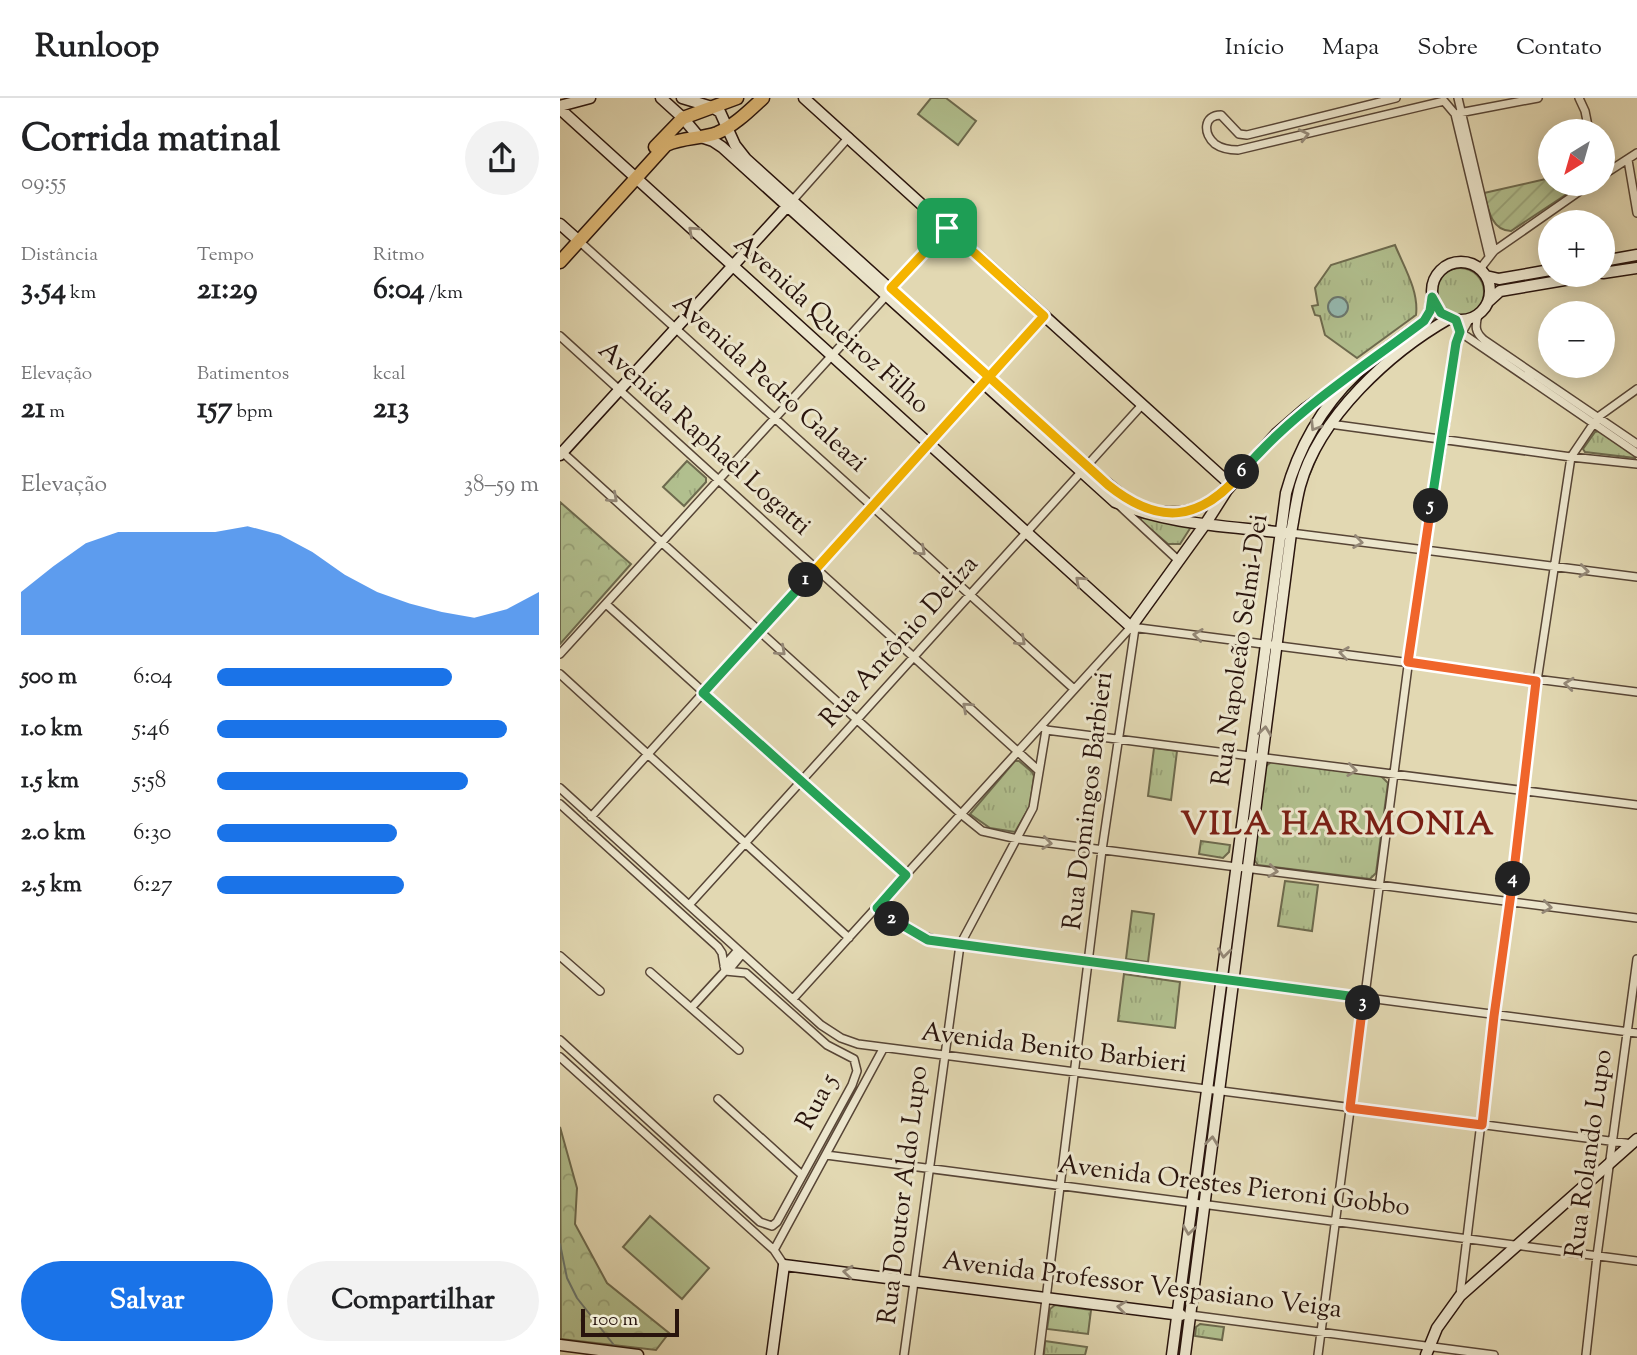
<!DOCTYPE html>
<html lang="pt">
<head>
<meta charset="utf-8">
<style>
  :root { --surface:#fff; --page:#f2f2f2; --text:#202124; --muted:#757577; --line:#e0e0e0; --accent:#1a73e8 }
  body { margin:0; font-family:"Sorts Mill Goudy",serif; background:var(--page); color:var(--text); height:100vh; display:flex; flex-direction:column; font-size:26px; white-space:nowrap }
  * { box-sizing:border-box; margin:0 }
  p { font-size:23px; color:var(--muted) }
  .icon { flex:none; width:38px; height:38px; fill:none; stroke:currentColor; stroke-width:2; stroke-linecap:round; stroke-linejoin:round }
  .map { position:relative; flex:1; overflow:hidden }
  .panel { display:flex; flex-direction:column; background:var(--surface); width:560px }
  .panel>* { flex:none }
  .needle { width:46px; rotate:217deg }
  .controls { position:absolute; left:978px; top:21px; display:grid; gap:14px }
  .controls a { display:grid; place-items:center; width:77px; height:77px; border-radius:50%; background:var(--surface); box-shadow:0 4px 18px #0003; font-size:35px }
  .scale { position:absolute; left:21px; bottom:18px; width:98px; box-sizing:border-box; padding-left:7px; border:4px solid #29140d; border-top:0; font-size:19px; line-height:24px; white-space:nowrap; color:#29140d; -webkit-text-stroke:5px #ece6cd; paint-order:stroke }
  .pin { position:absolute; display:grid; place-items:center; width:60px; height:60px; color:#fff; margin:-30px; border-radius:14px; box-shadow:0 4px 10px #0006 }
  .km { position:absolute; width:35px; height:35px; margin:-18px; border-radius:50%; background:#222; color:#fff; font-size:19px; line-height:35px; text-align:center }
  .round { display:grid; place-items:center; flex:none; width:74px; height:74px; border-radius:37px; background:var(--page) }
  .overview { display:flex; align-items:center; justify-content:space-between; height:119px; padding:0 21px }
  h1 { font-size:38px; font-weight:700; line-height:52px }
  .metrics { display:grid; grid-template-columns:repeat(3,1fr); gap:10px; height:119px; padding:7px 21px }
  .metrics div { display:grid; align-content:center }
  .metrics b { font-size:30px; font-weight:700 }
  .metrics small { font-size:19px; font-weight:400 }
  .metrics p { font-size:19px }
  .chart { height:196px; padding:14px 21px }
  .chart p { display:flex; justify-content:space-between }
  .chart svg { width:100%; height:126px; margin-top:7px; fill:var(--accent); opacity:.7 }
  .primary-button { display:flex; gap:14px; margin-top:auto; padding:14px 21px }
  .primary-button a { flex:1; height:80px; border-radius:42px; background:var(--accent); color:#fff; font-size:28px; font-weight:700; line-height:80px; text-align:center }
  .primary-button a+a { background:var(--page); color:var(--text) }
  ul { padding:0 21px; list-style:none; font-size:23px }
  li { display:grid; grid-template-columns:112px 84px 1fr; align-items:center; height:52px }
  li i { height:18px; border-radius:9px; background:var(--accent) }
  header { display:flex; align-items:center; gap:42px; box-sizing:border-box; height:98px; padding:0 35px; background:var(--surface); border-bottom:2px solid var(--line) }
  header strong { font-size:33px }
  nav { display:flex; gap:38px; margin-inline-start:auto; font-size:24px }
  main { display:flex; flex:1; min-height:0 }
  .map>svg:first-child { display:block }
</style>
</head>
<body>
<header>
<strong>Runloop</strong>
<nav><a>Início</a><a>Mapa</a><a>Sobre</a><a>Contato</a></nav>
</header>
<main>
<section class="panel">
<div class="overview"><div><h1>Corrida matinal</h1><p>09:55</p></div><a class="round"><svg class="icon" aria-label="share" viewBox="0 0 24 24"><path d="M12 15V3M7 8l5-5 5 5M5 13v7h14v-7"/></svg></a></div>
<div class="metrics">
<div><p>Distância</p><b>3.54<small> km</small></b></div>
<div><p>Tempo</p><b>21:29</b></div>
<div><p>Ritmo</p><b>6:04<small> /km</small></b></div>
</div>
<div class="metrics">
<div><p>Elevação</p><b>21<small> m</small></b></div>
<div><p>Batimentos</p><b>157<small> bpm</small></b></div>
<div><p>kcal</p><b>213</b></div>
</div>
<div class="chart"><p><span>Elevação</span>38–59 m</p>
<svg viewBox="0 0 160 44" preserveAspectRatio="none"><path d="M0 44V29L10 20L20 12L30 8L40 8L50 8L60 8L70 6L80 9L90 15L100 23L110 29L120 33L130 36L140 38L150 35L160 29V44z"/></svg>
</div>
<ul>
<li><b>500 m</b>6:04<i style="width:73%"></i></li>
<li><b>1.0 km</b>5:46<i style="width:90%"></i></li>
<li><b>1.5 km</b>5:58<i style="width:78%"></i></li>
<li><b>2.0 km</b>6:30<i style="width:56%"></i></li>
<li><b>2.5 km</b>6:27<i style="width:58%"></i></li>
</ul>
<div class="primary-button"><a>Salvar</a><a>Compartilhar</a></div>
</section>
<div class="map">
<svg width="1077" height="1257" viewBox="0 0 1077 1257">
  <defs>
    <pattern id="grass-tufts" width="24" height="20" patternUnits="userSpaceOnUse" patternTransform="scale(1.75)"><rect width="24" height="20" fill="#b1bf8e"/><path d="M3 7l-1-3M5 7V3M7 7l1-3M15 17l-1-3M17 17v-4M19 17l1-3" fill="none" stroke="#98a379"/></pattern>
    <pattern id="forest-crowns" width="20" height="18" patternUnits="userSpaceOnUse" patternTransform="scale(1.75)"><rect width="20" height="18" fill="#b1bf8e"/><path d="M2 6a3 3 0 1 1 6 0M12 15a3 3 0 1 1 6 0" fill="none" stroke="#98a379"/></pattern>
    <pattern id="garden-furrows" width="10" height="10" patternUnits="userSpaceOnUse" patternTransform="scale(1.75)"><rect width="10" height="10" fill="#b1bf8e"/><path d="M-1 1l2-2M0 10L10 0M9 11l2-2" fill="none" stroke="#98a379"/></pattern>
  </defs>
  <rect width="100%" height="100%" fill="#e2d8b2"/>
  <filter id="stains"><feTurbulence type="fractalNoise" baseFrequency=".00286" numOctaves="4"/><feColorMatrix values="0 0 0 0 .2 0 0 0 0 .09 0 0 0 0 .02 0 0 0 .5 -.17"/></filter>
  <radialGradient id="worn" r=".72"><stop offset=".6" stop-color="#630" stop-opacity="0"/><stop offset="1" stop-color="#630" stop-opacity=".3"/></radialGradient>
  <path fill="url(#grass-tufts)" stroke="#6d6a4e" stroke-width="2" d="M835,147C844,169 859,193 856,217L797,260L765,237L760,218L755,217L752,208L758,207L755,190L771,167Z
    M876 194a24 24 0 1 1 48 0a24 24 0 1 1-48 0Z
    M876,219L875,225L812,273L793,291L778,309L729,425L726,426L731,385L759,328L789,287L824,258Z
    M1039,333L1075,358V360L1025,354L1023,351L1035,334Z
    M127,363L146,380V384L124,408L103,389Z
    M581,418L631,429L620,446H608L581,423Z
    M594,650L617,653L611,702L588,698Z
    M455,663H459L472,674L474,678L470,708L455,734L430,730L410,716Z
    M711,664L821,678L828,685L816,775L810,781L698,767L693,760L705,669Z
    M641,743L670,747L669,754L663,760L639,756Z
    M725,783L758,787L752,833L718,828Z
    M572,813L594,816L588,864L566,861Z
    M564,876L620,884L615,930L558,923Z
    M495,1207L531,1212L528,1236L487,1231L490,1211Z
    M640,1226L664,1229L662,1242L635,1238L636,1229Z
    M485,1243L527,1249L525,1257H484Z"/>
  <path fill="url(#forest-crowns)" stroke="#6d6a4e" stroke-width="2" d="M0,404L71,466L0,546Z
    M0,1029L17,1090L15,1126L47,1185L109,1235L96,1252L1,1241Z"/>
  <path fill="url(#garden-furrows)" stroke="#6d6a4e" stroke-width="2" d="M990,80V86H1022L951,133C932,133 928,112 924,95Z"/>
  <path fill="#b1bf8e" stroke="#6d6a4e" stroke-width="2" d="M371,0H386L416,23L398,47L358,16Z
    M90,1118L149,1170L122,1201L63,1149Z"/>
  <path fill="#95b9b0" stroke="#6a776f" stroke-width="2" d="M768 209a10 10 0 1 1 20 0a10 10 0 1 1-20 0Z"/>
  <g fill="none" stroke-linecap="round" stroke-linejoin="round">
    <path stroke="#6a776f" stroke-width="2" d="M0,1146L7,1180L17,1200L57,1251"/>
    <g stroke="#574536" stroke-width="10">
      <path id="street" d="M836,0L687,37L679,36L661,17C643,17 643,36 655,46C662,51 670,52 678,52L884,3L895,16L929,158
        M898,0L934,153
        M1019,0L1025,13L1029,33
        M899,15L978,0
        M1068,62L1077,115
        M1043,77L1077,55
        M233,102L289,39
        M19,143L514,591
        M920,171L934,153L1030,86
        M918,217C915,229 915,234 924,242L1077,346
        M896,222L900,234L1077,355
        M0,238L478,672
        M770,326L1011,359L1077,366
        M1,353L401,716L422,733L458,741L1077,820
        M561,409L619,463
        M731,435L1077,479
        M46,506L346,777
        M0,556L388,130
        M0,576L289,840
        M486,632L1077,707
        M0,690L261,927L281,940L298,946L1073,1046
        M0,706L158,849L162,855L165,873L186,875L267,947L294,961L297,973L292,987L217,1124L212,1128L200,1124L0,942
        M31,719L484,218
        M129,807L581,308
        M317,810C346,833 364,841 400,847L1077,935
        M0,858L40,893
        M164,868L178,852
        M168,873L182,856
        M90,874L179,952
        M233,901L571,529L1077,594
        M131,910L165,873
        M0,959L214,1152
        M158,1001L242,1077
        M266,1057L1077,1163
        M224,1167L214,1152L323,951
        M900,1197L934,918L951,804L977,583L1011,359L1038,319L1077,291
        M630,1217L934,1257
        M344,1257L400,847L473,710L486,632L482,628
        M479,1257L542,752L575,530
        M758,1257L863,453L883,342L896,245L909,222
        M1026,1257L1037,1158L1077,861"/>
    </g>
    <g stroke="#29140d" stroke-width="13">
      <path id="secondary" d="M101,0L123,20L138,38L153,43L162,49L555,404C607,427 669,428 726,435
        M122,0L152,9L160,14L175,47L186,61L527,369L564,399L580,408
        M244,0L671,387
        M0,8L30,0
        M0,11L571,529L646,425L667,392L689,366L716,336L746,310L780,286
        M0,126L19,143
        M1043,163L1077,157
        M872 193a29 29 0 1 1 58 0a29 29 0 1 1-58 0Z
        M1043,175L1077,170
        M926,178L939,181L990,172
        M929,203L940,193L1034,177
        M0,357L232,103
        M605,414C627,416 644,409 662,396
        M0,1247L78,1257
        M212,1257L224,1167L621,1217
        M612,1257L726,395C738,351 762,308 796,276C816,256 842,240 864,223L870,213L872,199
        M625,1257L731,435C734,420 736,403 740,388C759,319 830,254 890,220
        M866,1257L877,1230L900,1198L1077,1041"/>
    </g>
    <g stroke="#29140d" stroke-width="15">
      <path id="primary" d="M95,49L123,20L177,0
        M0,164L106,47C123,39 141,41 157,35C174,28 190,12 203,0"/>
    </g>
    <use href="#street" stroke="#ece6cd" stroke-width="7"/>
    <use href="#secondary" stroke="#ece6cd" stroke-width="10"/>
    <use href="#primary" stroke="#e1bc79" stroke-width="12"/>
  </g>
  <defs><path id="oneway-chevron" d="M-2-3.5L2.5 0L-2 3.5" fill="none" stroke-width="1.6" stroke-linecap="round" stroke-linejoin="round" transform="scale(1.75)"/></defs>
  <g stroke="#948877">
    <use href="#oneway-chevron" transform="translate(744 37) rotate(-13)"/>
    <use href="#oneway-chevron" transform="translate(133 133) rotate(-138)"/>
    <use href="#oneway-chevron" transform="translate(755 328) rotate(122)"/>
    <use href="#oneway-chevron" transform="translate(53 400) rotate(42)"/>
    <use href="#oneway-chevron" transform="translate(798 444) rotate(8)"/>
    <use href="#oneway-chevron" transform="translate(361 453) rotate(42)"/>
    <use href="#oneway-chevron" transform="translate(1024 473) rotate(7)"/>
    <use href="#oneway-chevron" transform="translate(520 483) rotate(-138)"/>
    <use href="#oneway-chevron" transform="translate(638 537) rotate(-173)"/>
    <use href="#oneway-chevron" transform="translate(461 543) rotate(42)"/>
    <use href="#oneway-chevron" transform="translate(221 553) rotate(42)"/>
    <use href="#oneway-chevron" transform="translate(784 555) rotate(-172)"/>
    <use href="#oneway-chevron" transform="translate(1009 586) rotate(-174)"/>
    <use href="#oneway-chevron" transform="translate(407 609) rotate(-138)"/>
    <use href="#oneway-chevron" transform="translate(705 633) rotate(-83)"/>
    <use href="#oneway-chevron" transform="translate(792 672) rotate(7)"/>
    <use href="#oneway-chevron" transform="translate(487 745) rotate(7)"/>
    <use href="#oneway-chevron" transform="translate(713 773) rotate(7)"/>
    <use href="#oneway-chevron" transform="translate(987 809) rotate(7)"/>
    <use href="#oneway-chevron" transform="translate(664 855) rotate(97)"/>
    <use href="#oneway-chevron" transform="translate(652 1043) rotate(-83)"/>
    <use href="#oneway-chevron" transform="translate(629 1132) rotate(98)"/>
    <use href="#oneway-chevron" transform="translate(288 1174) rotate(-174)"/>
    <use href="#oneway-chevron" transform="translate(562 1209) rotate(-173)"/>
  </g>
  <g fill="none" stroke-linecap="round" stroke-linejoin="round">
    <g stroke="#fff" stroke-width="14">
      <path id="split-1" d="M246,482L484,218L387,130"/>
    </g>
    <g stroke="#fff" stroke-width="14">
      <path id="split-2" d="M246,482L143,595L346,777L317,810L332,821"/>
    </g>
    <g stroke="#fff" stroke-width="14">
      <path id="split-3" d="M332,821L368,842L804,900L803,905"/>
    </g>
    <g stroke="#fff" stroke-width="14">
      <path id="split-4" d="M803,905L790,1010L922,1027L934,918L953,781"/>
    </g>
    <g stroke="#fff" stroke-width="14">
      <path id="split-5" d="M871,408L848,564L976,583L953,781"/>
    </g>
    <g stroke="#fff" stroke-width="14">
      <path id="split-6" d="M682,374C733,313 801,271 864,223L870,213L872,199L881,215L896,222L900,234L896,245L871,408"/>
    </g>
    <g stroke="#fff" stroke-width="14">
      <path id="split-7" d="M387,130L331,190L548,387C599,428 640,424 682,374"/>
    </g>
    <use href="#split-1" stroke="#f5b400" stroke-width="9"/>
    <use href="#split-2" stroke="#22a559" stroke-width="9"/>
    <use href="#split-3" stroke="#22a559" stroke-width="9"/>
    <use href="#split-4" stroke="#f0652b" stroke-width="9"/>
    <use href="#split-5" stroke="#f0652b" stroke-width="9"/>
    <use href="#split-6" stroke="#22a559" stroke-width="9"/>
    <use href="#split-7" stroke="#f5b400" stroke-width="9"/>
  </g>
  <g text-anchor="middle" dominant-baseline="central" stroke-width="6" stroke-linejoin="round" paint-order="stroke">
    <g font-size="26" fill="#29140d" stroke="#ece6cd">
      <text transform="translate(271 227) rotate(42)">Avenida Queiroz Filho</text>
      <text transform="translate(209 286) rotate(42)">Avenida Pedro Galeazi</text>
      <text transform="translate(144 341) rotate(42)">Avenida Raphael Logatti</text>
      <text transform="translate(340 544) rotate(-48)">Rua Antônio Deliza</text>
      <text transform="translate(681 552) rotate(-82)">Rua Napoleão Selmi-Dei</text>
      <text transform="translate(529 703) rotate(-83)">Rua Domingos Barbieri</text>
      <text transform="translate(494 951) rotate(7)">Avenida Benito Barbieri</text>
      <text transform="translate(258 1004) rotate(-62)">Rua 5</text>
      <text transform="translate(1030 1056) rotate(-82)">Rua Rolando Lupo</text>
      <text transform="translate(674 1089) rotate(7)">Avenida Orestes Pieroni Gobbo</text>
      <text transform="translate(344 1097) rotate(-83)">Rua Doutor Aldo Lupo</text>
      <text transform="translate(582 1188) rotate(7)">Avenida Professor Vespasiano Veiga</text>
    </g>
    <g font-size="33" font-weight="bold" letter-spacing="2" fill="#7a1f14" stroke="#ece6cd">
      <text x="778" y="728">VILA HARMONIA</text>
    </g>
  </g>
  <rect width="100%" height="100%" filter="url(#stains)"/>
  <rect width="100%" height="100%" fill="url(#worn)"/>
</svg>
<div class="controls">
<a><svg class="needle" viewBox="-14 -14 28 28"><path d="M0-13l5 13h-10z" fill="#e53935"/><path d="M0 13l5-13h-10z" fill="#757577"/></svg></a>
<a>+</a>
<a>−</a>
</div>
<div class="scale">100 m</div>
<div class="pin" style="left:387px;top:130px;background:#1e9e55"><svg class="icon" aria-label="arrive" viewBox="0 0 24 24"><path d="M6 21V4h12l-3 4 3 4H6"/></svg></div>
<b class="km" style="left:246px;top:482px">1</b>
<b class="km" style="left:332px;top:821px">2</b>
<b class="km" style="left:803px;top:905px">3</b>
<b class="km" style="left:953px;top:781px">4</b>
<b class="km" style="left:871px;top:408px">5</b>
<b class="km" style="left:682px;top:374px">6</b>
</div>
</main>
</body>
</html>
